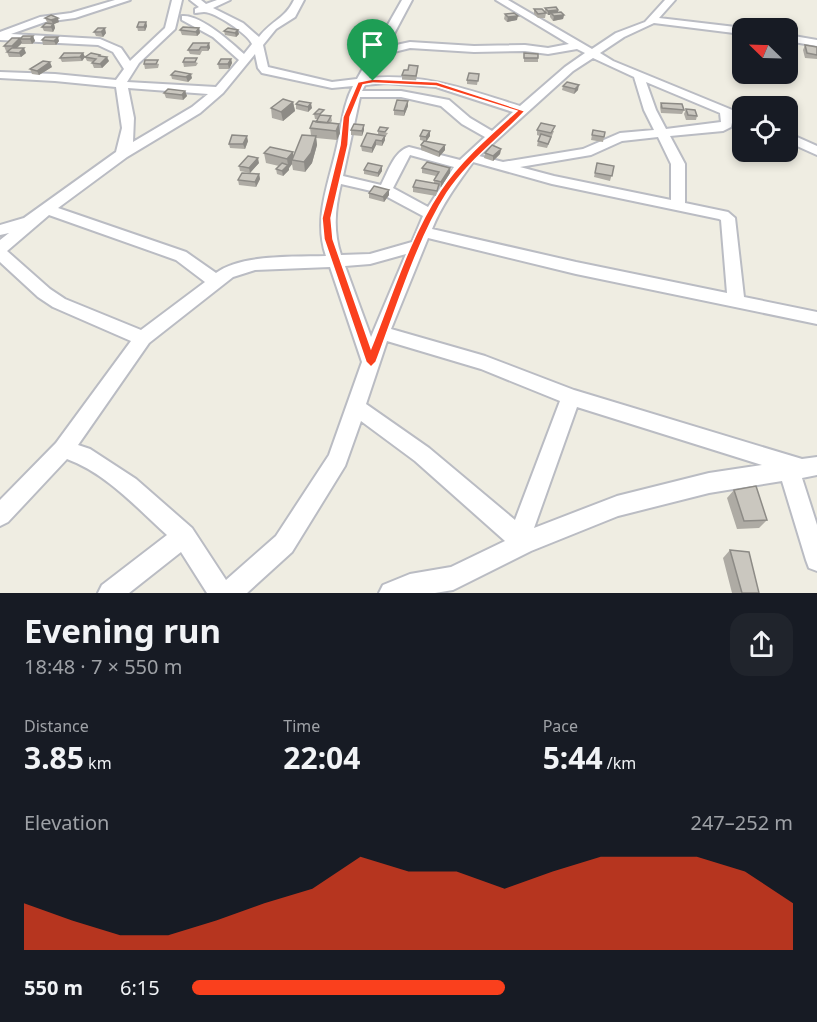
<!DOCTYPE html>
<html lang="en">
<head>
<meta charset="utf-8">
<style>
  :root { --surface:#171b24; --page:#20242c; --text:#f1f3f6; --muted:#9ea1a6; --accent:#fa401d }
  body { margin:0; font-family:"Noto Sans",sans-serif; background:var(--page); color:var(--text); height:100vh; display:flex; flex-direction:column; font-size:22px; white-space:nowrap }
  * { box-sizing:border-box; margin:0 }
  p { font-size:20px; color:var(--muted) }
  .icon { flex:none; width:33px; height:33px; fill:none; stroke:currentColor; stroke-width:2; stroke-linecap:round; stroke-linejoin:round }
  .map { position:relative; height:593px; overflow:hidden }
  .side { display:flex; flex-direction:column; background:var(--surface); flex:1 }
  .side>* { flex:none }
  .needle { width:39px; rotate:293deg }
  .buttons { position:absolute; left:732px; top:18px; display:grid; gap:12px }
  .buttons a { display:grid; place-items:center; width:66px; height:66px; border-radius:12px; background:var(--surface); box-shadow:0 3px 9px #0003; font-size:30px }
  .pin { position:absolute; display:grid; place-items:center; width:51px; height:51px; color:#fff; margin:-62px -26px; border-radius:50% 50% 50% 0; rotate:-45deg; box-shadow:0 0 6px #0007 }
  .pin .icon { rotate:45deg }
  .round { display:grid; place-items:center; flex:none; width:63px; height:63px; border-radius:18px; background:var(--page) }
  .head { display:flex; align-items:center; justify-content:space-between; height:102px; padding:0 24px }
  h1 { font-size:33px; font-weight:700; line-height:45px }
  .metrics { display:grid; grid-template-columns:repeat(3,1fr); gap:9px; height:102px; padding:6px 24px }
  .metrics div { display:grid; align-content:center }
  .metrics b { font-size:30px; font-weight:700 }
  .metrics small { font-size:16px; font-weight:400 }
  .metrics p { font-size:16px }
  .chart { height:168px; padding:12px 24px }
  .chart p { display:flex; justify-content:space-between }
  .chart svg { width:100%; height:108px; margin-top:6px; fill:var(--accent); opacity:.7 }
  ul { padding:0 24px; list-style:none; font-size:20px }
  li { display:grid; grid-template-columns:96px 72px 1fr; align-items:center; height:45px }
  li i { height:15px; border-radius:8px; background:var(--accent) }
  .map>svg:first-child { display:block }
</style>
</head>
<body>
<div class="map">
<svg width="817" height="593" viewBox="0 0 817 593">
  <rect width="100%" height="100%" fill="#efede2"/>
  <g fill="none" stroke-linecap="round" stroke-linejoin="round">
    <g stroke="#babcc3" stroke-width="4">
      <path id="street" d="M115,0H130L75,18L45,22L11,34L100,39L121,48L130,61L165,28L172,0H182L175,29L139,63L127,82L216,87L239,60L213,37L182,20V16C200,14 231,42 244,54L252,44C248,34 215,12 204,12C201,12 198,13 195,13V9L199,7L190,0H201L206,4L217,0H230L213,8L243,23L259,37C272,20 285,19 294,0H304L295,17L276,29L263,45L268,67L332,82L357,79L402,0H412L387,47L410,42L474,46L525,45L548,48L569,44L496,0H508L592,49L616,33L645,22L665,0H675L659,18L744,28L742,34L654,23L624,37L600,53L613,61L742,114V122L733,118L731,127L723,131L670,136L685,164V203L728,212L735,218L744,297L817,312V324L576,274L428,238L391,329L485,356L574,390L802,459L817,457V475L802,478L817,525V571L809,568L806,560L782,481L709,493L618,516L531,551L453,590L435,593H379L383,585L410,574L451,567L505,541L415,461L361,421L345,466L292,552L247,593H207L181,552L129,593H98L102,585L167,535C137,508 106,473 67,459L8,522L0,526V500L56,443L131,341L53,307L38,297L0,262V240L9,233L0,235V225L24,218L116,152L122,128L116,87L55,81L0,78V72L55,74L116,80L124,69L113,52L98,45L0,40V32L40,17L71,13ZM410,48L474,52L525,51L548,54L577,49L585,53L565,67L520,106C468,90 424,73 369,78L382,55ZM255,54L258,68L262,73L332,88L353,86C343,105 342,125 337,146C329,183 313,218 326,256C295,257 241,254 216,273L186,252L58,208L127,157L200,113L223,93ZM593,58L634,77L644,110L654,130L620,133L583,149L503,162L479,156L573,71ZM646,82L720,113L721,122L666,129L656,110ZM386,83L436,87L513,112L492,131L470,118L449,100L401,91H362L365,85ZM128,88L208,94L192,107L133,142L134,118ZM360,97H401L441,106L462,124L485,137L460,160L409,147C394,151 388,172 381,185L343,176ZM658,137L671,164V200L554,176L520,167L591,155L622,141ZM410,155L454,167L428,207L393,188ZM473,162L552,184L719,219L721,220L727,293L576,262L432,229C442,204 458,183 473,162ZM341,184L380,193L423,216L412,242L370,254L341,255C333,231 335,209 341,184ZM49,215L176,260L205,282L141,330L65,299L50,289L7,251ZM406,254L371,337L345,266L370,264ZM330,267L362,362L329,455L276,536L226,580L192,528L136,479L90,449L78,445L149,343L233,277L255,270ZM387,341L481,369L560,401L515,520L429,448L366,404ZM577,407L762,465L709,473L617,496L534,528Z
        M788,35L817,40V46L788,41Z
        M788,133L817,146V155L788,142Z"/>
    </g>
    <use href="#street" fill="#fff" fill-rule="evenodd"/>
  </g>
  <path fill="#aeaba4" d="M545,8L564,15L563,19L553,21L550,17V15H548L546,13L545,18H538L534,14V9L545,12Z
    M505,14L517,20L507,22L504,19Z
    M45,18L59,22L54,24L55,28L53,32L44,31L42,27L50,24L47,22Z
    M146,22L147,26L145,31H138L137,27Z
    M199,28L200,33L197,36L182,35L180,30Z
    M228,28L239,34L236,37L225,35L224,31Z
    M94,32L106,33L103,37L96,36Z
    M33,36L35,41L32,44H22V43L16,48L26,53L21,57H9L7,52L9,51H6L4,46L20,39Z
    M42,40L59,41L56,45H43Z
    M209,43L210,48L208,51H202L200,55L190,54L188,50Z
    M805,45L817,47V59L805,58L803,50Z
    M83,53L85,57L82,61L62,62L60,58Z
    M524,53L538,58V62H524Z
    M101,56L109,61L102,68H94L92,63L93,62L87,61L85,57Z
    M185,58L198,63L196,66L184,67L183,62Z
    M231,59L232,63L229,69H219L218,64Z
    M145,60L159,64L158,68L145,69L144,64Z
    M52,67L39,75L32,74L30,69Z
    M418,70L416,81L402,80V75Z
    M479,74L477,85L467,84V80Z
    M171,75L192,78L188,82L172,79Z
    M563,86L578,90L574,94L562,90Z
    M185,91L187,96L183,100L166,98L164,93Z
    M293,102L295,111L283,121L272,118L271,108Z
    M661,103L684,110L682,114L661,113L660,107Z
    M296,104L312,108L308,112L296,109Z
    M408,106L404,116L394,115V110Z
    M686,109L697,116L696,120H686L684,114Z
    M314,114L331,116L332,121L330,123L340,133L337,140L316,138L317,145L312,163L305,172L293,170L292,164L289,168V170L283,176L277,174L276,169L279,166L266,163L264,153L293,152V156L311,135L310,128L318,119H315Z
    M351,130H364L362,136L351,135Z
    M537,130L554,131L547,148L537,146L538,141L540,136L537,135Z
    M593,130L605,132L603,142L591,140Z
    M378,131L388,133L385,137V140L382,146L376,145L372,153L362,151L361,146L378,134Z
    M430,131V136L426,141L445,150L439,157L421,150V145L424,141L420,140V136Z
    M248,141L245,149L230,148L229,144Z
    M501,149L500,154L493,161L484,158L485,153Z
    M259,163L250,173L240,171L239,166Z
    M597,163L614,166L610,181L594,177Z
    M422,168L450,173L441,187L439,186L436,196L413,192V187L434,183V180L436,176L422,173Z
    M364,170L382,171L378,177L364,174Z
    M259,174L260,179L256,187L239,185L238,180Z
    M369,193L389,195L384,202L369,198Z
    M734,490L767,520L759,528L737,529L727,498Z
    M730,550L759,593H732L723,558Z"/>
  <path fill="#8d8b86" d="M558,10V14L551,13L550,15H548V11Z
    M564,15L563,19L553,21L554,16Z
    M518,16L517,20L507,22L508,17Z
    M58,18L59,22L54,24L55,28L53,32L51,27L53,24L51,20Z
    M146,22L147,26L145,31L144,27Z
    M105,28L106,33L103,37L101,32Z
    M199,28L200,33L197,36L196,32Z
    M238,30L239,34L236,37L235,33Z
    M33,36L35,41L32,44L30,39Z
    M58,37L59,41L56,45L54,41Z
    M20,38L22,43L14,51L12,46Z
    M209,43L210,48L208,51L207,47Z
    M24,48L26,53L21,57L19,53Z
    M83,53L85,57L82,61L80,57Z
    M107,57L109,61L102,68L100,64Z
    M231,59L232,63L229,69L228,64Z
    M50,62L52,67L39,75L37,71Z
    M191,74L192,78L188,82L186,77Z
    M579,85L578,90L574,94L575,89Z
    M185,91L187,96L183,100L182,95Z
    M408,101V106L404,116V111Z
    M293,102L295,111L283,121L281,112Z
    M311,103L312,108L308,112V107Z
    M339,124L340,133L337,140L336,131Z
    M364,125V130L362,136V131Z
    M430,131V136L426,142V137Z
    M247,136L248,141L245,149L243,144Z
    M316,136L317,145L312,163L305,172L304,162Z
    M385,136V140L382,146V141Z
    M376,140V145L372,153V148Z
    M445,145V150L439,157V152Z
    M501,149L500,154L493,161V156Z
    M293,152L294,161L292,160V164L289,168V170L283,176L282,171L288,165L287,159Z
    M258,158L259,163L250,173L249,168Z
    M382,166V171L378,177V173Z
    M450,168V173L441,187V182Z
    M259,174L260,179L256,187L255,182Z
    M389,190V195L384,202L383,197Z"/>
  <path fill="#cac7bf" stroke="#8d8b86" stroke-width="1.5" d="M556,7L558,10L548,11L545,8Z
    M534,9H542L546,13L538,14Z
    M561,12L564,15L554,16L551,13Z
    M514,13L518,16L508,17L505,14Z
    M51,15L58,18L51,20L45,18Z
    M139,22H146L144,27H137Z
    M46,23L53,24L51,27H42Z
    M183,27L199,28L196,32L180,30Z
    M98,28H105L101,32H94Z
    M228,28L238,30L235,33L224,31Z
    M23,36H33L30,39H20Z
    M45,37H58L54,41L42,40Z
    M12,38H20L12,46H4Z
    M193,43H209L207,47H201L199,50H188Z
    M805,45L817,47V55L807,53Z
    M12,48H24L19,53L7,52Z
    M64,53H83L80,57L60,58Z
    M91,53L100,55L99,56L107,57L100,64L92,63L96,59L85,57Z
    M524,53L538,54V58H524Z
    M185,58H197L195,62H183Z
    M221,59H231L228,64H218Z
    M145,60H158L156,64H144Z
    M43,61L50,62L37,71L30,69Z
    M409,65L418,66L416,76L402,75L404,70H408Z
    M175,71L191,74L186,77L171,75Z
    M469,73L479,74L478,81L467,80Z
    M567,82L579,85L575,89L563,86Z
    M168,89L185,91L182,95L164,93Z
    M283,99L293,102L281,112L271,108Z
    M397,100L408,101L404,111L394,110Z
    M299,101L311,103L308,107L296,104Z
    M661,103L682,104L684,110L662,108Z
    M319,109L324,110L320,114H314Z
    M686,109L695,110L697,116L688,115Z
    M320,115L331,116L327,123L316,122Z
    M313,121L339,124L336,131L310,128Z
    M541,123L555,126L551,133L537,130Z
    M354,124L364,125L362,131L351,130Z
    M380,127L388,128L385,132L378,131Z
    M423,130L430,131L426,137L420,136Z
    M593,130L605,132L604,137L592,135Z
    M367,133L385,136L382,141L376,140L372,148L361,146Z
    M541,134L551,137L548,144L538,141Z
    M232,135L247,136L243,144H229Z
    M302,135L316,136L311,153L304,162L292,160Z
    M424,141L445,145L439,152L421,145Z
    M492,145L501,149L493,156L485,153Z
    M270,147L293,152L287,159L264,153Z
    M248,156L258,158L249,168L239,166Z
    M427,162L450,168L441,182L434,180L439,172L422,168Z
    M282,163L288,165L282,171L276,169Z
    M368,163L382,166L378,173L364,170Z
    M597,163L614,166L612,176L595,173Z
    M242,173L259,174L255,182L238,180Z
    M416,180L439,184L437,191L413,187Z
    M374,186L389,190L383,197L369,193Z
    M756,486L767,520L744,521L734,490Z
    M730,550L749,552L759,593H742Z"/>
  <path fill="#fa401d" stroke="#fff" stroke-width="1.5" fill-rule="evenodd" d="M373,79L437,82L525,111C499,139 468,161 447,193C417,240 396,310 376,362L371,367L366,362L324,239L322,218L340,145L343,117L358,82ZM373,83L436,86L517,111C489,136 461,160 440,191C409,238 392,296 371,348L333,239L331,218L348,145L350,117L363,85Z"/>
</svg>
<div class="buttons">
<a><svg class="needle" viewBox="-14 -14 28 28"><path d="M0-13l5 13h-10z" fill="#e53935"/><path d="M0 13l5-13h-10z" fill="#9ea1a6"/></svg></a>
<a><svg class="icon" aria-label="locate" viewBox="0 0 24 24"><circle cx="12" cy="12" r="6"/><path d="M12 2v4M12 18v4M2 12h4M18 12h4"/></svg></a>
</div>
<div class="pin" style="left:373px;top:81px;background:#1e9e55"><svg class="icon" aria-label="arrive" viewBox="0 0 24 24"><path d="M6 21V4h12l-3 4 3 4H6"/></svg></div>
</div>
<section class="side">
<div class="head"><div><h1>Evening run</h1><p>18:48 · 7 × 550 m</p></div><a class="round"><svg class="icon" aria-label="share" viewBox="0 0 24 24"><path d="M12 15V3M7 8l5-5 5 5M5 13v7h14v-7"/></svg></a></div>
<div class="metrics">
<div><p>Distance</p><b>3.85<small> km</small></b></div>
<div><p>Time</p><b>22:04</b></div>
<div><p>Pace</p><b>5:44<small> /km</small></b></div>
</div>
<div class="chart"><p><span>Elevation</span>247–252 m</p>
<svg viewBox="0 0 160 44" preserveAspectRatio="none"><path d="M0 44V25L10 32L20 38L30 38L40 32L50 25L60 19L70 6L80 12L90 12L100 19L110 12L120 6L130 6L140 6L150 12L160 25V44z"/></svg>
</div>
<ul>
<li><b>550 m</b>6:15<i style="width:52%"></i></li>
</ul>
</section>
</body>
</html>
